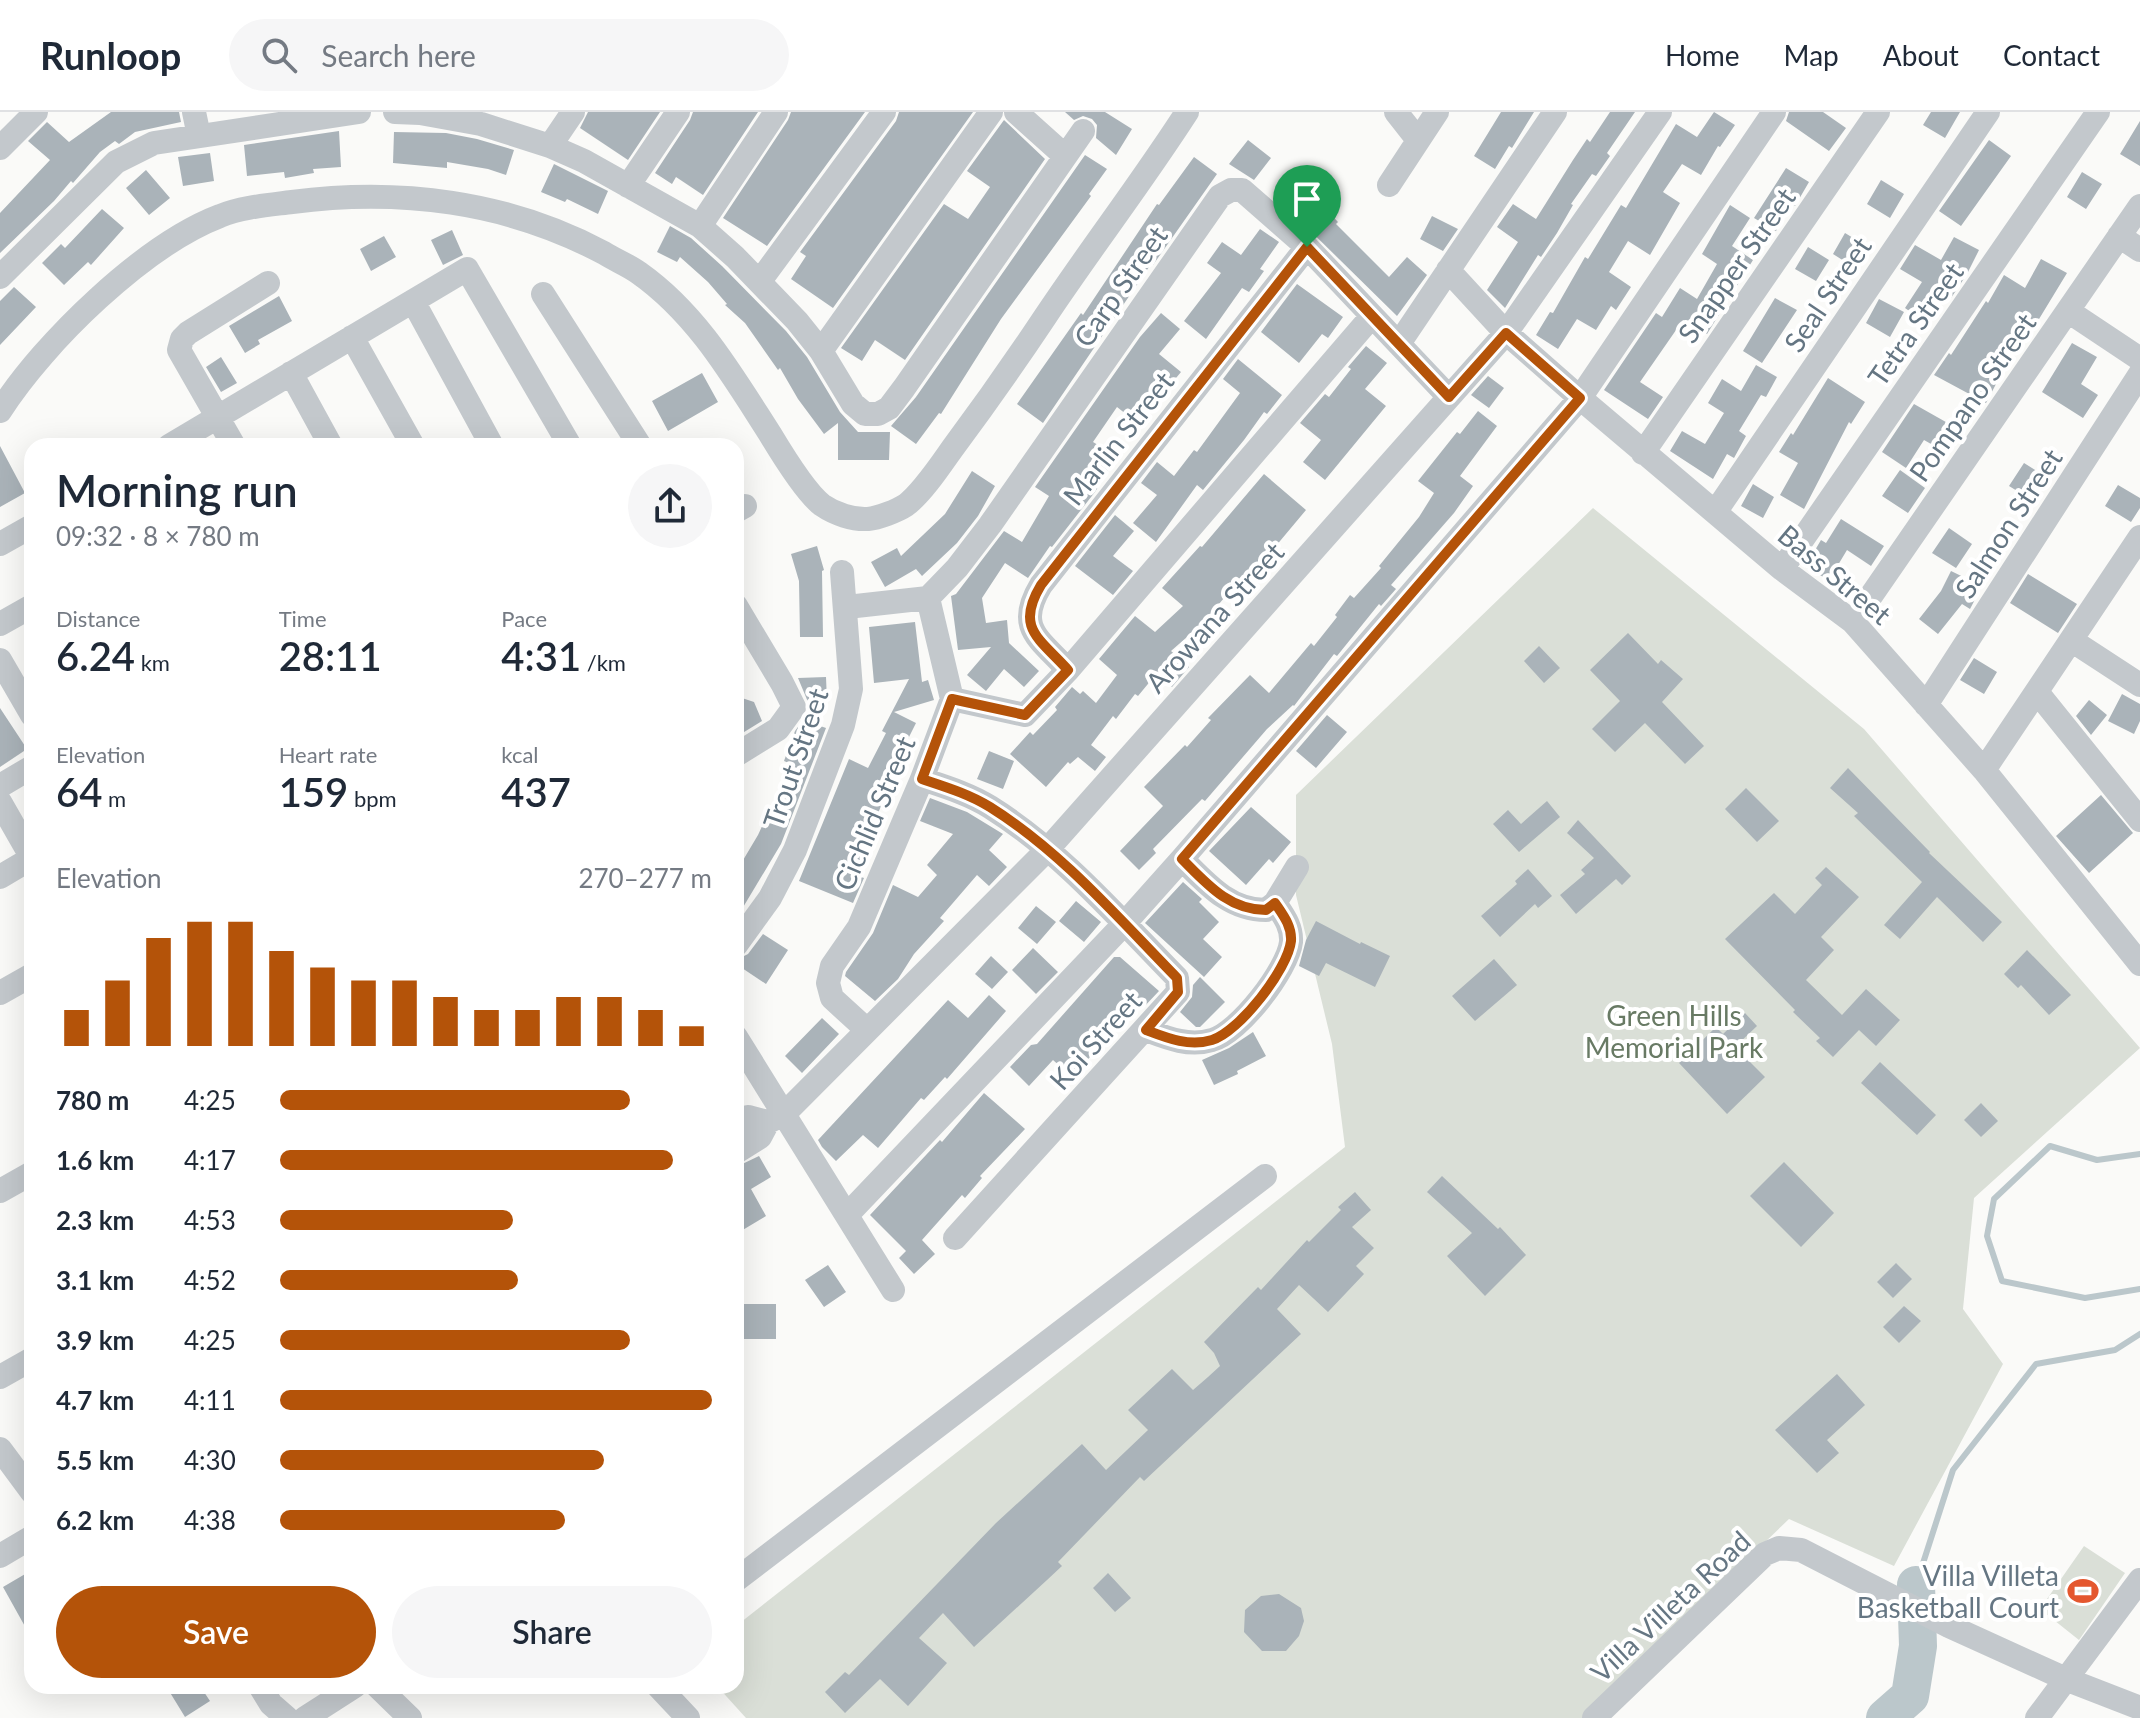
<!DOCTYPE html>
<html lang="en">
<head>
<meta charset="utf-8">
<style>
  :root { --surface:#fff; --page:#f6f6f7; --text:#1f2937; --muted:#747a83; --line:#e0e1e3; --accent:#b45309 }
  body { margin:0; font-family:Lato,sans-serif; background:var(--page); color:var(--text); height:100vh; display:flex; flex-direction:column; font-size:30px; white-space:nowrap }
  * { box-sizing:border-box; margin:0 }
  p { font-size:26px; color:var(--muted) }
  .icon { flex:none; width:44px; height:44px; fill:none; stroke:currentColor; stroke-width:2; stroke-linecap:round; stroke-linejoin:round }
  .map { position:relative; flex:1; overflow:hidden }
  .panel { position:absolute; left:24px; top:326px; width:720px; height:1256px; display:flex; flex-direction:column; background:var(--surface); border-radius:24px; box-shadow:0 8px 32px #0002 }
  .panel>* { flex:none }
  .pin { position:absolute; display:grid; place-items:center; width:68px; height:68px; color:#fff; margin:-82px -34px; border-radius:50% 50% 50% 0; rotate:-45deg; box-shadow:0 0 8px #0007 }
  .pin .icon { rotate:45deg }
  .round { display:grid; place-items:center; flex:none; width:84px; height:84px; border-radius:42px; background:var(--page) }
  .summary { display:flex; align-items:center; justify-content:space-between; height:136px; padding:0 32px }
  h1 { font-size:44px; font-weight:600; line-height:60px }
  .figures { display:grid; grid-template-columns:repeat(3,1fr); gap:12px; height:136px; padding:8px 32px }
  .figures div { display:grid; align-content:center }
  .figures b { font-size:40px; font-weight:600 }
  .figures small { font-size:22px; font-weight:400 }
  .figures p { font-size:22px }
  .chart { height:224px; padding:16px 32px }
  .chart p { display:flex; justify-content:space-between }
  .chart svg { width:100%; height:144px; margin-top:8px; stroke:var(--accent); stroke-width:6 }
  .primary-button { display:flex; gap:16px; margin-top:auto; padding:16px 32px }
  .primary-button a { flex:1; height:92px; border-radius:48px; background:var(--accent); color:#fff; font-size:32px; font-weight:600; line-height:92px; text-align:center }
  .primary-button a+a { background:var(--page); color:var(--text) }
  ul { padding:0 32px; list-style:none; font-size:26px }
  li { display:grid; grid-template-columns:128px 96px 1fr; align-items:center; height:60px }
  li i { height:20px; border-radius:10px; background:var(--accent) }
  header { display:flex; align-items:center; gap:48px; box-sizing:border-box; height:112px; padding:0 40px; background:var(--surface); border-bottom:2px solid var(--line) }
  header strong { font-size:38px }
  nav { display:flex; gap:44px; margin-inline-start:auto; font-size:28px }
  .search { width:560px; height:72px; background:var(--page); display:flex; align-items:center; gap:20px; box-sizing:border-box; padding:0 28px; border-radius:44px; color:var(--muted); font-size:30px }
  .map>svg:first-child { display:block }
</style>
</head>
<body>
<header>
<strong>Runloop</strong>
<div class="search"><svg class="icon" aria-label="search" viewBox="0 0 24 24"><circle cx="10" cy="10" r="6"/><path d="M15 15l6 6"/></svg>Search here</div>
<nav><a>Home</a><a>Map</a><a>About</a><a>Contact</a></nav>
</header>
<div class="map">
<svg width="2140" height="1606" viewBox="0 0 2140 1606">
  <rect width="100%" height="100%" fill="#fafaf8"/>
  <path fill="#dadfd7" d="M1593,396L1864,617L2140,936L1974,1086L1963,1197L2003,1252L1894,1454L1789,1407L1582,1606H746L717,1574H736V1514L1345,1035L1332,932L1296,783V683Z
    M2084,1434L2125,1461L2079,1528L2040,1497Z"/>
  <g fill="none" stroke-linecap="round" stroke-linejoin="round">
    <path stroke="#bbc7cb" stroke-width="6" d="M2140,1042L2097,1048L2050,1034L1994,1087L1987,1124L2002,1169L2085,1186L2140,1177
      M1916,1473L1953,1358L2036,1252L2115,1238L2140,1222"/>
    <path stroke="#bbc7cb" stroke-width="38" d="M1885,1606L1910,1584L1918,1534L1916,1473"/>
  </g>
  <path fill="#aab3b9" d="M111,0H179L181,10L135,20L119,32L115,29L100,40L73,71L71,69L54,89L0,141V101L50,48L28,29L47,10L69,30Z
    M588,0H660L628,48L580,16Z
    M693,0H758L703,83L676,65L672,72L655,61L690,8Z
    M791,0H865L767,134L723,106L788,8Z
    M899,0H973L833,196L791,167L806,144L800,140L896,9Z
    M1065,0H1105L1132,17L1116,43L1096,26L1097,13L1092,7L1083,4L1074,8Z
    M1501,0H1534L1512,36L1509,34L1495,57L1474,44Z
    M1610,0H1635L1607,41L1610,44L1596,64L1592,62L1571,92L1573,93L1557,121L1541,145L1538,143L1505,196L1487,178L1518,130L1497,115L1513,92L1536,107L1573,48L1587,27L1590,30Z
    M1714,0L1735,13L1720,35L1718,34L1701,63L1682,52L1663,80L1680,91L1650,143L1628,129L1609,160L1631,175L1616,198L1611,194L1596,218L1577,207L1558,237L1536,223L1550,200L1553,201L1585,145L1588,147L1621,93L1626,96L1676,12L1697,25Z
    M1789,0H1823L1846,16L1829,39L1786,9Z
    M1931,0H1960L1945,26L1923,13Z
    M1004,8L1045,47L905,248L875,228L862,249L841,236L944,92L968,107L990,75L967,59Z
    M2140,9V54L2120,42Z
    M339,19L341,55L313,57L314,61L285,66L284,60L247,64L244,33Z
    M394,20L446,21L477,27L514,38L506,63L488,57L447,50V56L393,51Z
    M1248,28L1271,46L1254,68L1229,52Z
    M1989,28L2011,44L1961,114L1939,99Z
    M210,41L214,69L183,74L178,45Z
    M1085,43L1107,57L1089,82L1091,84L1001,207L941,302L939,301L916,332L891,314L916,285Z
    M1194,45L1217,62L1153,153L1151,152L1043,311L1017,292L1081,201L1083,203L1157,92L1159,93Z
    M554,52L608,79L598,102L567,87L565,90L541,80Z
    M1786,56L1809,70L1795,94L1791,92L1776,119L1754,106Z
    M146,58L170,86L149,103L126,76Z
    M2082,60L2102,72L2086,97L2067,85Z
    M1881,68L1904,82L1890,106L1867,92Z
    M1302,72L1338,110L1336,112L1389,165L1407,145L1427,163L1397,204L1282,91Z
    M1730,93L1750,106L1732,134L1753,148L1707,222L1683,208L1640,270L1663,285L1648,307L1604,278L1656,201L1662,205L1680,176L1697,187L1717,152L1702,142Z
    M102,97L124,116L91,153L88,150L64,173L42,151L61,132L65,136Z
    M1432,104L1458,117L1443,139L1420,127Z
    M670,114L691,126L722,154L786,219L807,245L840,300L858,320H890L889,348H838V311L824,322L798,287L780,256L778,258L745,211L725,193L727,192L708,170L680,145L677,150L657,140Z
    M1260,117L1279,130L1260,157L1264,159L1249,180L1242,176L1206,227L1184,209L1221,161L1207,151L1222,130L1241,143Z
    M452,118L463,143L443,153L431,128Z
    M1845,121L1868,135L1855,156L1833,142Z
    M384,124L396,145L371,159L360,137Z
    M1954,125L1979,138L1967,162L1951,186L1944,182L1925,210L1905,196L1922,170L1900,157L1915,133L1941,148Z
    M1808,135L1829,148L1816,169L1795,157Z
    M2041,147L2067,161L2036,212L2034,211L2018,238L2015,236L1986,291L1934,263L1949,241L1951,243L1986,189L1988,191L2004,163L2025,176Z
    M1297,172L1343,205L1328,226L1322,222L1299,251L1261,220Z
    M14,175L36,195L0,233V189Z
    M279,184L292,209L258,228L260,232L245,241L229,214Z
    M1775,186L1797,198L1762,251L1743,239Z
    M1879,187L1904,200L1890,225L1866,211Z
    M1161,201L1180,217L1159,242L1181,260L1162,283L1159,280L1136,310L1117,295L1093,330L1116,344L1095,380L1052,435L1050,434L1028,466L1005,451L982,486L986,511L1007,508L1009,531L1039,559L1024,575L1004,557L986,579L967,563L991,535L958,538L951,484L956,482L1004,419L1022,430L1049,384L1035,375L1140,225Z
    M2072,231L2097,245L2081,272L2098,283L2083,306L2042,280Z
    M1366,234L1387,251L1365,277L1386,294L1325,368L1303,350L1321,328L1300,311L1325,282L1329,285L1351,257L1348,255Z
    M221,245L237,271L221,280L206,255Z
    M1238,247L1282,283L1267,302L1264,300L1244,328L1203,378L1197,373L1156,430L1133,411L1157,383L1141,371L1157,350L1174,364L1194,338L1197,340L1240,281L1223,267Z
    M1756,253L1777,265L1766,285L1761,283L1739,319L1746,324L1734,346L1727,342L1713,367L1670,339L1682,319L1705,332L1724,301L1708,291L1722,267L1741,279Z
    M702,261L718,290L668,319L652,289Z
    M1488,264L1504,276L1489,296L1471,283Z
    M1828,266L1865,290L1851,312L1849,310L1804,397L1780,383L1798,351L1779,340L1791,321L1793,323Z
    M1914,292L1960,318L1947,341L1924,328L1906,356L1882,340Z
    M1478,299L1497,314L1460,364L1473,374L1454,401L1391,473L1396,477L1381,494L1379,492L1337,544L1334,542L1294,594L1293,593L1267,617L1205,689L1202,687L1153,737L1156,741L1139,758L1120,739L1163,694L1144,675L1185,633L1187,635L1211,608L1208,606L1250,563L1269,581L1311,531L1314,534L1337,505L1335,503L1350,483L1354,486L1381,456L1379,454L1419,405L1434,381L1418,369L1457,320L1460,322Z
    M0,334L25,381L0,395Z
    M2024,351L2046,365L2032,388L2009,374Z
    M1900,358L1925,376L1908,401L1882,384Z
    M972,359L995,374L978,404L957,431L922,464L916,457L885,475L871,450L897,436L901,444L945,402Z
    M1264,362L1306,398L1250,465L1247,463L1226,488L1224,486L1203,511L1171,539L1189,555L1172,575L1157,561L1138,584L1135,582L1116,607L1113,604L1091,633L1106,645L1095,659L1078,645L1070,652L1068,650L1046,675L1010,642L1030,620L1033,623L1057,598L1055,595L1072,575L1080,582L1083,579L1096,591L1117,563L1099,547L1135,504L1155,520L1183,494L1162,476L1200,434L1202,435Z
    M1753,372L1774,385L1763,406L1741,394Z
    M2118,373L2140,386V396L2131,410L2105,394Z
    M1115,403L1134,419L1113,444L1133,459L1113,483L1075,454Z
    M1841,407L1884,434L1871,454L1847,438L1829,468L1805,455L1821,428L1826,431Z
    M1949,416L1972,432L1956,456L1932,441Z
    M817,434L824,458L822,459L823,525H800L799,469L791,442Z
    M1951,459L1982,474L1970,497L1962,492L1938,522L1919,507L1941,479Z
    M2028,462L2077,492L2058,521L2010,491Z
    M915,510L922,570L928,568L934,588L894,600L916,611L902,639L910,642L899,666L894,663L866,730L869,732L856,763L864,766L853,791L799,769L849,647L868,656L886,621L882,619L909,567L874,571L869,515Z
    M1628,521L1658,552L1661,548L1683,567L1662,590L1704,634L1685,652L1645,611L1615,640L1592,617L1620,589L1590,558Z
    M1539,534L1560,556L1544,571L1524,549Z
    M1974,546L1997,560L1984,582L1960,568Z
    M826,565L827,589L808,590L798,566Z
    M2122,582L2140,592V609L2134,622L2108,609Z
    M736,584L754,590L762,609L736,625Z
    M2089,588L2107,603L2091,623L2076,604Z
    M0,596L27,637L0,655Z
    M1327,603L1347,620L1316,656L1296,639Z
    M803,608L826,616L781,732L736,807V760L758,723L791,652L784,649L795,619Z
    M989,639L1014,649L1003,677L977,667Z
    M1848,656L1930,740L1929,741L2002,810L1983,830L1937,785L1900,827L1884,813L1922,770L1854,704L1858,701L1830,676Z
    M1746,676L1779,709L1757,730L1725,697Z
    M2101,683L2133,721L2089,761L2056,724Z
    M930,686L967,700L1003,722L989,738L1007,755L989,774L977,763L940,806L944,809L914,842L898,867L875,889L845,864L846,860L873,821L893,773L918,785L937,763L927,753L953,722L920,709Z
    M1547,689L1560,705L1519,740L1493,712L1508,698L1521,712Z
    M1251,695L1291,730L1273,751L1269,747L1246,773L1209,739Z
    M1578,708L1631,764L1622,773L1616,767L1576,802L1560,783L1585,762L1581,758L1594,746L1567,721Z
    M1826,755L1859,785L1821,825L1834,838L1806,868L1842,903L1866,877L1900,908L1876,934L1859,918L1833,945L1816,929L1820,926L1793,900L1795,898L1725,827L1774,781L1795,802L1822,773L1815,766Z
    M1528,757L1552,784L1538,796L1535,792L1500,825L1481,804L1517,772L1515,769Z
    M1183,770L1202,787L1199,790L1219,810L1203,827L1222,845L1204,865L1145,811Z
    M1076,789L1101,810L1084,830L1059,809Z
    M1036,794L1056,810L1037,832L1018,816Z
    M1316,809L1360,832L1361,830L1390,844L1375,875L1326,851L1319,864L1299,854L1306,828Z
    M763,822L788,838L766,872L736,852V848L748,842Z
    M1033,836L1058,860L1036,882L1012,858Z
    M2027,838L2071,883L2049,903L2021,873L2018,876L2004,862Z
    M991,844L1008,860L992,877L975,862Z
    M1114,845H1120L1159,879L1142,897L1137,893L1072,965L1053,948L1029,974L1010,955L1031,933L1037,932Z
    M1494,847L1517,873L1475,909L1452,884Z
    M1200,865L1225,890L1200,915H1196L1180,900L1192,885L1193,873Z
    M989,883L1006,899L947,967L945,965L924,988L921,986L878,1036L863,1023L836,1049L822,1035L818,1028L948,888L968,906Z
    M1745,901L1757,914L1735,935L1765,965L1727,1002L1679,951L1716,915L1723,922Z
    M822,906L839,922L802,961L785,944Z
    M1253,920L1266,944L1237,959L1238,962L1214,973L1202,948L1229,936Z
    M1880,950L1936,1003L1917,1023L1861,971Z
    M984,981L1025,1017L980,1064L982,1066L965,1086L962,1083L922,1128L935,1142L914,1162L899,1146L906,1139L870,1103L940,1028L942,1030Z
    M1981,991L1998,1009L1981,1025L1964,1008Z
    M759,1044L771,1065L751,1077L766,1104L736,1122V1055Z
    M1784,1050L1834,1101L1801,1135L1750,1084Z
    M1442,1064L1498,1117L1500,1115L1526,1143L1485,1184L1447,1144L1472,1121L1427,1080Z
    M1355,1080L1371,1098L1352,1115L1374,1136L1356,1154L1364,1162L1328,1200L1299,1173L1277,1197L1301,1222L1144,1369L1140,1365L1058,1450L1062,1454L1047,1468L974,1535L943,1501L919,1526L947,1551L908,1594L880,1567L845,1601L825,1580L845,1560L849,1563L996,1411L1082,1332L1106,1358L1148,1318L1128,1298L1172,1257L1193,1278L1208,1265L1220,1254L1214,1241L1204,1230L1258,1175L1261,1178L1307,1128L1309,1130L1341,1098L1338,1095Z
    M1896,1151L1912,1167L1893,1186L1877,1170Z
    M828,1153L846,1180L824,1195L805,1168Z
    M743,1192H776V1227H743Z
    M1904,1194L1921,1209L1899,1231L1883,1215Z
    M1837,1262L1865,1293L1827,1328L1839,1341L1817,1361L1775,1318Z
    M32,1458V1527L3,1475Z
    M1108,1461L1131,1486L1115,1500L1093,1476Z
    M1279,1482L1301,1496L1304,1509L1299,1524L1286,1539H1262L1244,1520L1245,1498L1261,1484Z
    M166,1574H200L210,1589L185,1605Z"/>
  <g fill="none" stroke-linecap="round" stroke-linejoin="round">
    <path stroke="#c3c8cc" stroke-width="24" d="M194,0L199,24
      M395,0L420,1L481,12L550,34L584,49L700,114L735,145L797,209L821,239L853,292L865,302H878L889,296L904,276L1083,19
      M1016,0L1065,44
      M1396,0L1418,28
      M550,34L573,0
      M0,36L36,0
      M1389,73L1437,0
      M628,74L678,0
      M700,114L776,0
      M2119,124L2140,138
      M1448,158L1506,221L1580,286L1782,457L1853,510L1984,658L2140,852
      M0,165L116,50L154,31L359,0
      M760,169L884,0
      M543,182L640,334
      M413,189L492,334
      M2068,199L2140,247
      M352,225L413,334
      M1400,230L1555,0
      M821,239L991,0
      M291,261L331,334
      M0,299C44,230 144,133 220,104C242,95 269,93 292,90C399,76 507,89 604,141C615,148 628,153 639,161C697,202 732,263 770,322C782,342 805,380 822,393C835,402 853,408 868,407C878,406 897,399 906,393C922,381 940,354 952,337C984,294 1015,250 1045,205C1091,136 1142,70 1187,0
      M169,334L467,157L570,334
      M234,334L179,238L182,227L188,221L268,171
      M1643,341L1878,0
      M736,399L745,394
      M1716,399L1988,0
      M0,432L32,414
      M1782,457L2098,0
      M736,494L782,571L794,595L778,617L736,643
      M847,495L928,486L957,456L990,413L1220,84L1231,78H1242L1307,135L1449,285
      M1853,510L2140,94
      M0,512L32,494
      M2071,528L2140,573
      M0,548L32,603
      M1068,558C1039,526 1015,516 1041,473L1307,135
      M2037,580L2140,708
      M952,587L1025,603L1068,558L1372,204
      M1926,593L2140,262
      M1984,658L2140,425
      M922,667C946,675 969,682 990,695C1062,740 1119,807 1177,866L1178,880L955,1126
      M0,674L32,655
      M0,690L32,746
      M1182,747C1207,772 1229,798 1266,798L1275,791L1297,755
      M0,765L32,746
      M736,833L770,786L795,738L843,613L851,577L842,460
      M0,881L32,863
      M867,918L832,886L828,871L832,854L859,815L922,667L952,587L928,486
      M1146,918C1167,926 1189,935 1212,928C1239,921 1288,857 1291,830C1292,814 1283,803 1275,791
      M736,925L893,1178
      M768,1010L784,1002L1047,738L1506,221L1660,0
      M736,1013L748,1005L768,1010
      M736,1040L760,1025L768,1010
      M0,1079L32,1061
      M847,1103L1124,812L1182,747L1580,286L1774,0
      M0,1265L32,1247
      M0,1337L32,1380
      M0,1444L32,1425
      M736,1468L1265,1064
      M260,1574L271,1592L287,1606
      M377,1574L410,1606
      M658,1574L688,1606
      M305,1606L355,1574
      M1594,1606L1765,1442L1779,1436L1801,1438L1949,1514L2068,1568L2140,1596
      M2037,1606L2140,1468"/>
  </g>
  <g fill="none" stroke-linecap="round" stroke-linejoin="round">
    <g stroke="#fff" stroke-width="16">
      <path id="route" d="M1307,135L1449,285L1506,221L1580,286L1182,747C1207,772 1229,798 1266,798L1275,791C1283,803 1292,814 1291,829C1288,857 1239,920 1212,928C1189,935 1167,926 1146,918L1178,880L1177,866C1119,807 1062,740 990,695C969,682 946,675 922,667L952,587L1025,603L1068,558C1039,526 1015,516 1041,473Z"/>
    </g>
    <use href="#route" stroke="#b45309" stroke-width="10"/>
  </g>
  <defs>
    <g id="stadium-bare" transform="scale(2.4)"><path d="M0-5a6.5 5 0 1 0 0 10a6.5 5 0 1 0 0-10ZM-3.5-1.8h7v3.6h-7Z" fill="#e4572e" stroke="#fff" stroke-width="2.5" paint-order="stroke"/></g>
  </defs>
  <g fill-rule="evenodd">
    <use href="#stadium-bare" x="2083" y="1479"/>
  </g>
  <g text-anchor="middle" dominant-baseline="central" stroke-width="8" stroke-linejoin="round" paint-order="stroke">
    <g font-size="28" fill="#657683" stroke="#fff">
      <text transform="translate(1736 153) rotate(-55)">Snapper Street</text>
      <text transform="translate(1120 174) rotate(-55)">Carp Street</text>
      <text transform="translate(1827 182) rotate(-56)">Seal Street</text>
      <text transform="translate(1915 212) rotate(-55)">Tetra Street</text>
      <text transform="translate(1972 285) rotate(-55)">Pompano Street</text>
      <text transform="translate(1118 326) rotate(-52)">Marlin Street</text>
      <text transform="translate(2008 411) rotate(-57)">Salmon Street</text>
      <text transform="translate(1835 462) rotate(40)">Bass Street</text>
      <text transform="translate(1214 505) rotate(-48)">Arowana Street</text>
      <text transform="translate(795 646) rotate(-71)">Trout Street</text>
      <text transform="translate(874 701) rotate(-67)">Cichlid Street</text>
      <text transform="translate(1095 928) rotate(-48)">Koi Street</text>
      <text transform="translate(1670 1494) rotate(-43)">Villa Villeta Road</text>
    </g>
    <g font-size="28" fill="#687a64" stroke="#fff">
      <text x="1674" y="903">Green Hills<tspan x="1674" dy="32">Memorial Park</tspan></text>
    </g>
    <g font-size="28" fill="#657683" stroke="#fff" text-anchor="end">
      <text x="2059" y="1463">Villa Villeta<tspan x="2059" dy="32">Basketball Court</tspan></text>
    </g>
  </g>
</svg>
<div class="pin" style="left:1307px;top:135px;background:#1e9e55"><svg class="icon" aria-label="arrive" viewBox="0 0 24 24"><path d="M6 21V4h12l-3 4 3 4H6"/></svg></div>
<section class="panel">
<div class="summary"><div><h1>Morning run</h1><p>09:32 · 8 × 780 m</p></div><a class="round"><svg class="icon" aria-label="share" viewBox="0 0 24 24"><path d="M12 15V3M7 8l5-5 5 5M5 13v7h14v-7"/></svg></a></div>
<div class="figures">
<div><p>Distance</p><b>6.24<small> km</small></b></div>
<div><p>Time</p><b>28:11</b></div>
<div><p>Pace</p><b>4:31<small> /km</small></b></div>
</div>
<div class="figures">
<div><p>Elevation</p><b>64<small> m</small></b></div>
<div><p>Heart rate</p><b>159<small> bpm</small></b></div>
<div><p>kcal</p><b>437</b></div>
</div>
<div class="chart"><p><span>Elevation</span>270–277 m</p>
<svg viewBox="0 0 160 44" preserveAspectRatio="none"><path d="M5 44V33M15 44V24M25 44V11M35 44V6M45 44V6M55 44V15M65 44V20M75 44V24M85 44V24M95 44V29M105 44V33M115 44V33M125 44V29M135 44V29M145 44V33M155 44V38"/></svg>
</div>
<ul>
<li><b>780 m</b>4:25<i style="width:81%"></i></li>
<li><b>1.6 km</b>4:17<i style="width:91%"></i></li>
<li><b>2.3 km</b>4:53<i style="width:54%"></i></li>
<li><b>3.1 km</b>4:52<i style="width:55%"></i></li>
<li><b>3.9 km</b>4:25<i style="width:81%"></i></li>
<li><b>4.7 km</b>4:11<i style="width:100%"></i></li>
<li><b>5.5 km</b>4:30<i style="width:75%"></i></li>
<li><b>6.2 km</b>4:38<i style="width:66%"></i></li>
</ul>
<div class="primary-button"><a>Save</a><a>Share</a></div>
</section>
</div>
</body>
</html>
